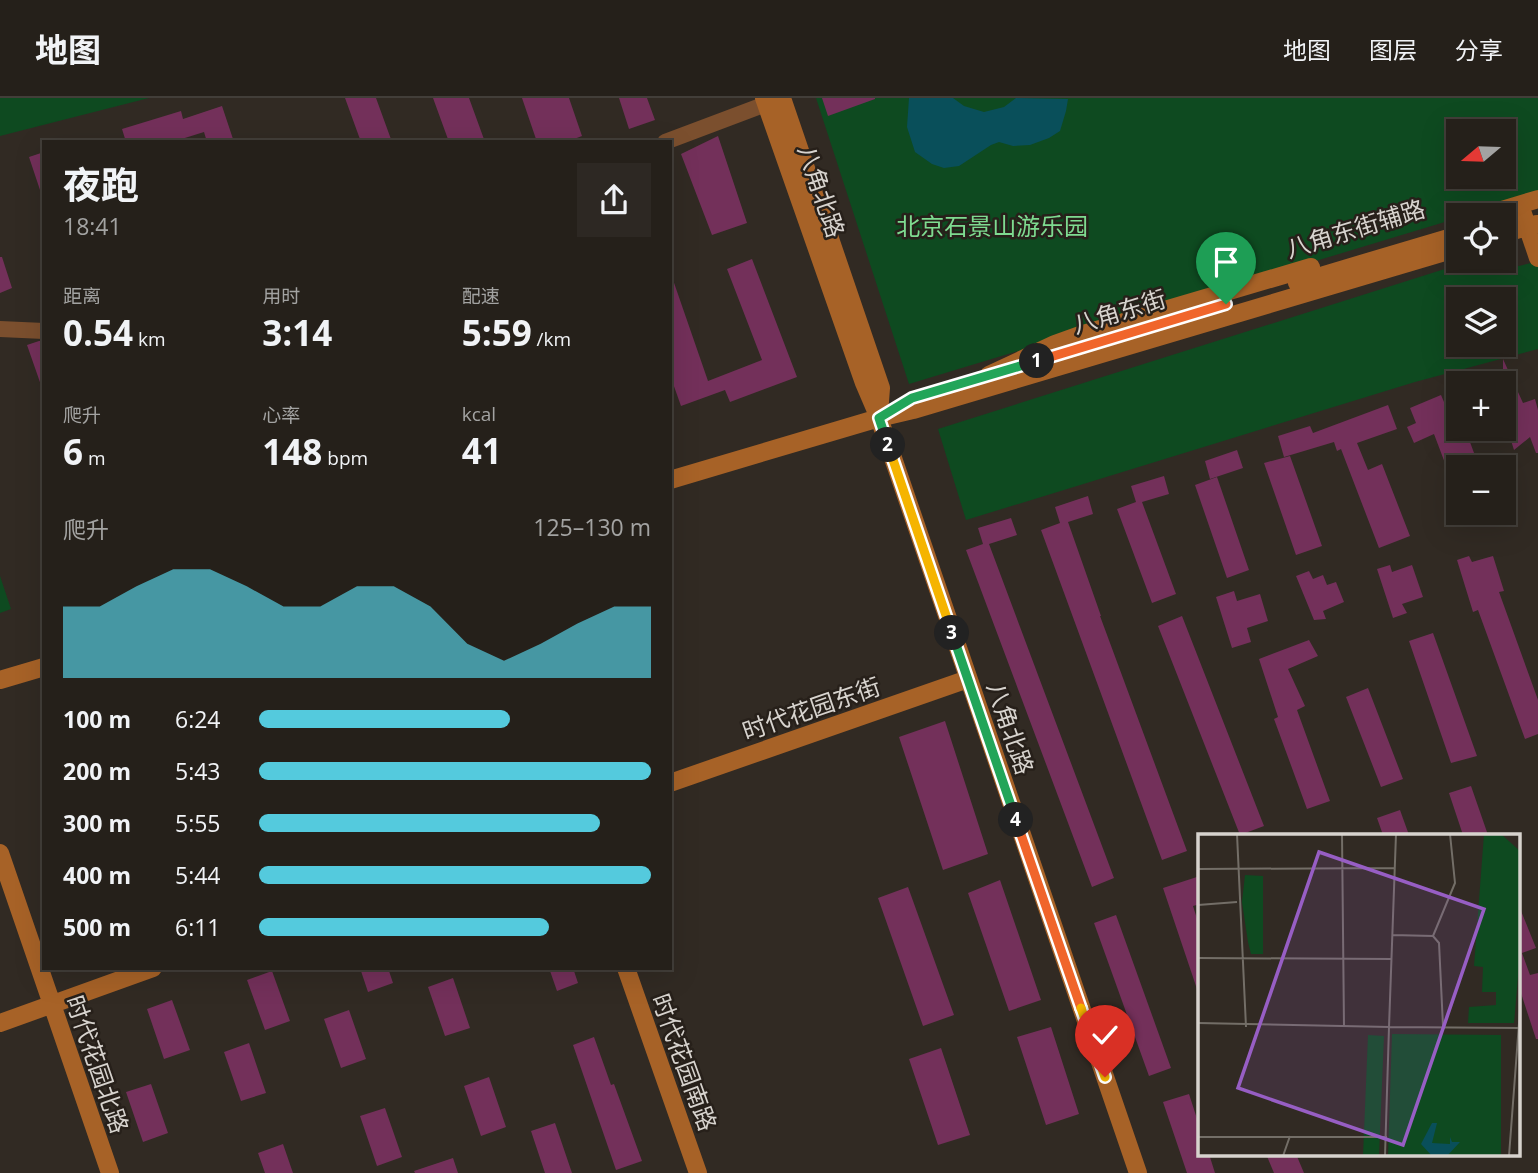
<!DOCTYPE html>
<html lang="zh">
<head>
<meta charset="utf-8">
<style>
  :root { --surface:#25201a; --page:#2d2823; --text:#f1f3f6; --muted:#a3a3a2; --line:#423e39; --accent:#54cadd }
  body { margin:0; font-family:"Open Sans","Noto Sans SC",sans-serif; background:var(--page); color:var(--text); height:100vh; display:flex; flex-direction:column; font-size:26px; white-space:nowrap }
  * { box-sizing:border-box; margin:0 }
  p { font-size:23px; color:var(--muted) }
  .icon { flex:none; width:38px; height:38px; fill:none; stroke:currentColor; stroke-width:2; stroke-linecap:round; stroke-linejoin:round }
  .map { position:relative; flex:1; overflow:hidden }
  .side { position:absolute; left:42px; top:42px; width:630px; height:830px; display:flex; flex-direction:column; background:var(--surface); border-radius:0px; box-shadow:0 7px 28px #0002,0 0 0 2px var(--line) }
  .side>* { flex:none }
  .needle { width:46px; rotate:251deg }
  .tools { position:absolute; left:1446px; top:21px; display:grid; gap:14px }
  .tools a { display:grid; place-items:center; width:70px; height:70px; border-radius:0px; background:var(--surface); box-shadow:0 7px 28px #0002,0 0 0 2px var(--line); font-size:35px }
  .pin { position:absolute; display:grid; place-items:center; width:60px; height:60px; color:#fff; margin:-72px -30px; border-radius:50% 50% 50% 0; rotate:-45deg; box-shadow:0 0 7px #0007 }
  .pin .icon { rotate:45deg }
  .km { position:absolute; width:35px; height:35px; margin:-18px; border-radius:50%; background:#222; color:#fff; font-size:19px; line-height:35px; text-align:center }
  .round { display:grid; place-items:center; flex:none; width:74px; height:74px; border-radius:0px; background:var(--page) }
  .headline { display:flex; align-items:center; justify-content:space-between; height:119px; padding:0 21px }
  h1 { font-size:38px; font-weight:700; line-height:52px }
  .figures { display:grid; grid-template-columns:repeat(3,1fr); gap:10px; height:119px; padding:7px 21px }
  .figures div { display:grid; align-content:center }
  .figures b { font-size:35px; font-weight:700 }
  .figures small { font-size:19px; font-weight:400 }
  .figures p { font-size:19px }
  .chart { height:196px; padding:14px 21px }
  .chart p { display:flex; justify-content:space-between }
  .chart svg { width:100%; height:126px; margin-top:7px; fill:var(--accent); opacity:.7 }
  ul { padding:0 21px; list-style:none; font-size:23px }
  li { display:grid; grid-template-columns:112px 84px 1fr; align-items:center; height:52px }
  li i { height:18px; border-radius:9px; background:var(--accent) }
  header { display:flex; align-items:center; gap:42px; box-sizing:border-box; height:98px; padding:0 35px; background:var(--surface); border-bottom:2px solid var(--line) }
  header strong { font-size:33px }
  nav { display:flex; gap:38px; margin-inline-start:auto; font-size:24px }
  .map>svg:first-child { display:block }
</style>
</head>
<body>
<header>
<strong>地图</strong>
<nav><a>地图</a><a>图层</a><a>分享</a></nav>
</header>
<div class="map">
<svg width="1538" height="1075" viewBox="0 0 1538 1075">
  <rect width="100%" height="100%" fill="#312a23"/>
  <path fill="#0e4a20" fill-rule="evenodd" d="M0,0H149L0,38Z
    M816,0H1538V96L1468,117H1458V120L909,286ZM1458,33H1503V79H1458Z
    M1470,163H1496L1519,168L1538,163V251L1415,284L966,422L938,331ZM1458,201H1503V247H1458Z
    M0,478L11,511L0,515Z"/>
  <path fill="#094f5a" d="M909,0H953L964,8L984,14L1004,9L1016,0L1068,1L1066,13L1060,33L1049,40L1030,47L1013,48L999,44L991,47L959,68L944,70L932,66L915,54L907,29Z"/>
  <path fill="#73305a" d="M345,0H376L392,44H361Z
    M433,0H469L485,44H449Z
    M522,0H569L582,38L566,44H537Z
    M619,0H647L655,22L629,31Z
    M822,0H875V1L828,18Z
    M222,8L234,44H207L204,34L172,44H126L122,31L181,13L183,21Z
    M718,38L747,125L712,137L681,56Z
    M44,54V97L42,98L29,59Z
    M0,159H2L12,190L0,195Z
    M752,161L797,279L730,304L725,292L681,308L670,277V180L672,179L708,283L762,262L727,171Z
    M39,243H44V289L42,290L27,247Z
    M1503,261L1523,305L1535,301L1538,312V355H1536L1530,339L1514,352L1503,317V285H1473L1503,272Z
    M1441,297L1459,339L1467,336L1477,363L1458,369L1457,397L1434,336L1414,345L1407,329L1416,325L1410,310Z
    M1388,307L1397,331L1357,345L1368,372L1382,366L1410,438L1379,450L1341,351L1337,353L1334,344L1284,359L1278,338L1310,328L1313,335Z
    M1237,352L1243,370L1210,381L1205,363Z
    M1290,358L1322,448L1296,457L1264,365Z
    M1164,378L1169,396L1142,404L1176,496L1152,505L1117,411L1136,404L1131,388Z
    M1217,379L1249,472L1227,480L1195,387Z
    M1088,398L1093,416L1068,424L1101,518H1100L1187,753L1162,762L1041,432L1060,425L1055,409Z
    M1011,420L1017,437L989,446L1114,780L1092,789L966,452L983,446L978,430Z
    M1469,458L1472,464L1493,458L1504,493L1499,494L1538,602V636L1525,641L1478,512L1473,514L1457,462Z
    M1390,467L1392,474L1412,467L1423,499L1402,506L1407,515L1393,520L1377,471Z
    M1309,473L1313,481L1323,477L1327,487L1336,484L1344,504L1323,513L1326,521L1314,522L1296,478Z
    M1234,493L1237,503L1260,496L1268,523L1247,530L1251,544L1232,550L1216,499Z
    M1182,518L1264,728L1240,737L1158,528Z
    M1433,535L1477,658L1451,665L1409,543Z
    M1309,542L1318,558L1288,571L1305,608L1297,612L1330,703L1307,711L1274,621L1278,619L1259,561Z
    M1368,590L1403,681L1381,689L1346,599Z
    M945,623L988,756L943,772L899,639Z
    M1471,688L1488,737H1463L1449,695Z
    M1400,712L1409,737H1383L1377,720Z
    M1200,778V806L1193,808L1200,830V894H1198L1163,790Z
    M1000,782L1041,902L1009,913L968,795Z
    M908,789L954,917L923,928L878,800Z
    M1519,808L1536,850L1522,855L1530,877L1538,875V941H1536L1519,889Z
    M1116,817L1171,970L1149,978L1094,825Z
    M360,870H388L393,885L368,894Z
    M549,870H573L578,885L557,893Z
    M272,873L290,923L265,932L247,882Z
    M453,880L470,930L445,938L428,889Z
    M172,902L190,952L164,961L147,911Z
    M349,912L366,961L341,970L324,921Z
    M1051,929L1079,1016L1046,1027L1017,939Z
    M594,939L611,987L614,986L642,1063L616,1072L573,947Z
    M249,945L266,995L241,1003L224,954Z
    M941,950L970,1037L938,1047L909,961Z
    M489,979L506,1029L481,1038L464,988Z
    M151,986L168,1035L143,1044L126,994Z
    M1189,996L1200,1030V1056H1209L1215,1075H1187L1163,1004Z
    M385,1010L402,1059L377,1068L360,1018Z
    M555,1025L572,1075H545L531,1033Z
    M283,1046L293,1075H265L258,1055Z
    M1266,1056H1296L1304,1075H1274Z
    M453,1060L458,1075H415L414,1073Z"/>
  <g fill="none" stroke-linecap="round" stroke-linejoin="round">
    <path stroke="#7b4f2e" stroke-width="16" d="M665,44L766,6
      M0,231L44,233"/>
    <path stroke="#a76227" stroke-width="18" d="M764,0L864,285L879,320L893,360L1138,1075
      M782,0L881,290L879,316
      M1520,107L1538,160
      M1485,117L1538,101
      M1503,136L1537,126
      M1297,185L1458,137
      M989,277L1055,246L1080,237L1311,169
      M670,382L879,320L913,312L1458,150
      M0,582L44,569
      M670,685L968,581
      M0,755L110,1075
      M626,870L698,1075
      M0,925L153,870"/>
  </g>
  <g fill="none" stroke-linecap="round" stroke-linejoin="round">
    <g stroke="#fff" stroke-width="14">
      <path id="split-1" d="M1037,263L1226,206"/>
    </g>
    <g stroke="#fff" stroke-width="14">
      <path id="split-2" d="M888,347L879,320L912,300L1037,263"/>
    </g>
    <g stroke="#fff" stroke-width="14">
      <path id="split-3" d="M888,347L952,535"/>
    </g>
    <g stroke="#fff" stroke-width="14">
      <path id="split-4" d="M952,535L1016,722"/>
    </g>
    <g stroke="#fff" stroke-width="14">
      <path id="split-5" d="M1016,722L1081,910"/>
    </g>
    <g stroke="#fff" stroke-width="14">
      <path id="split-6" d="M1081,910L1105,979"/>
    </g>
    <use href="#split-1" stroke="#f0652b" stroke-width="9"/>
    <use href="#split-2" stroke="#22a559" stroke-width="9"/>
    <use href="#split-3" stroke="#f5b400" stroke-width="9"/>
    <use href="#split-4" stroke="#22a559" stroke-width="9"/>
    <use href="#split-5" stroke="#f0652b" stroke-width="9"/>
    <use href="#split-6" stroke="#f5b400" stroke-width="9"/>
  </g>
  <g text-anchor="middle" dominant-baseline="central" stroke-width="5" stroke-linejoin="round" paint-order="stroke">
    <g font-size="24" fill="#d7d3ce" stroke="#27201a">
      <text transform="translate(822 93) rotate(71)">八角北路</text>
      <text transform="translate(1355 130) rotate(-17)">八角东街辅路</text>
      <text transform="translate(1119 213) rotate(-17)">八角东街</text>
      <text transform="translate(811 610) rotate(-19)">时代花园东街</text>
      <text transform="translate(1011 630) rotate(71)">八角北路</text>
      <text transform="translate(685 964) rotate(70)">时代花园南路</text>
      <text transform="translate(98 966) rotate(71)">时代花园北路</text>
    </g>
    <g font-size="24" fill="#7edb90" stroke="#27201a">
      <text x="992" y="127">北京石景山游乐园</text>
    </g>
  </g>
  <g transform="translate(1198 736)">
    <rect width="322" height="322" fill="#312a23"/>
    <path d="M286,0H303L322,17V120L316,189H270L271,173L298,171V158H284L285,133L276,132ZM47,41L65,42V120H53L50,108L44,68ZM194,200L303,201V322H190ZM170,201L186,202L181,322H165Z" fill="#0e4a20"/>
    <path d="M234,289H239L234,309L252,310V303L254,308H262L249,322H234L223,310Z" fill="#094f5a"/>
    <path fill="none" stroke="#736e67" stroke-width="2" d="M39,0L48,193M144,0L146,193M0,35L197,34M0,71L39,68M194,101L235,102L241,109L245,192M235,102L257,49L252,0M0,124L194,125M0,189L191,193L198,0M191,193L322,194M0,303H189M85,322L92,302M187,322L191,193M311,322L322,176"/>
    <path fill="#975ec4" fill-opacity="0.15" stroke="#975ec4" stroke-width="3.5" d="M121,18L286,75L205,311L40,254Z"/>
    <rect width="322" height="322" fill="none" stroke="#d7d3ce" stroke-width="3.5"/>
  </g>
</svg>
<div class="tools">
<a><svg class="needle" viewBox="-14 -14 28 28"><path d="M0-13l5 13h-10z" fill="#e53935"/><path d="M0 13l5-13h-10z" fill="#a3a3a2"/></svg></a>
<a><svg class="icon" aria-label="locate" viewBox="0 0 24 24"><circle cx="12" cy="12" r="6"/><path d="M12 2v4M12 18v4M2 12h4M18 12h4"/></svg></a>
<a><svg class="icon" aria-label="layers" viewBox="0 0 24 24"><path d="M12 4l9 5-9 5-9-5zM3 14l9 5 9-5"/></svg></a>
<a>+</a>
<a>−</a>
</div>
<div class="pin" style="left:1226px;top:206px;background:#1e9e55"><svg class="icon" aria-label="arrive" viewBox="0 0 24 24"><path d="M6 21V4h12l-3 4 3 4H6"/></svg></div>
<div class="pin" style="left:1105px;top:979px;background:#d93025"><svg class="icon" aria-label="check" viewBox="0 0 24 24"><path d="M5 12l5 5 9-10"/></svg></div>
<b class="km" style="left:1037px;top:263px">1</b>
<b class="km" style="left:888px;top:347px">2</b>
<b class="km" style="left:952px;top:535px">3</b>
<b class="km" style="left:1016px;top:722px">4</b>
<section class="side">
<div class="headline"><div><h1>夜跑</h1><p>18:41</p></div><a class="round"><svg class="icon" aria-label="share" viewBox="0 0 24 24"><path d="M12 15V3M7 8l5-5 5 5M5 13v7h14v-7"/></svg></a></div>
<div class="figures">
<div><p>距离</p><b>0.54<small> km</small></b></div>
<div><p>用时</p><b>3:14</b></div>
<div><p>配速</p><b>5:59<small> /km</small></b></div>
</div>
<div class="figures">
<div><p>爬升</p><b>6<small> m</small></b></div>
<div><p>心率</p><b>148<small> bpm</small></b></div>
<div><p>kcal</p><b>41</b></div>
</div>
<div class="chart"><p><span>爬升</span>125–130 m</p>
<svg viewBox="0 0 160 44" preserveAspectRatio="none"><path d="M0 44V19L10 19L20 12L30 6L40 6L50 12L60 19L70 19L80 12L90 12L100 19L110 32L120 38L130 32L140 25L150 19L160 19V44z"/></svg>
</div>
<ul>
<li><b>100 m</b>6:24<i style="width:64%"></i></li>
<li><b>200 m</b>5:43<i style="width:100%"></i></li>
<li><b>300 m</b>5:55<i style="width:87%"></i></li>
<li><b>400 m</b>5:44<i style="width:100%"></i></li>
<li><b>500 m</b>6:11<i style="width:74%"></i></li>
</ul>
</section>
</div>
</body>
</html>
